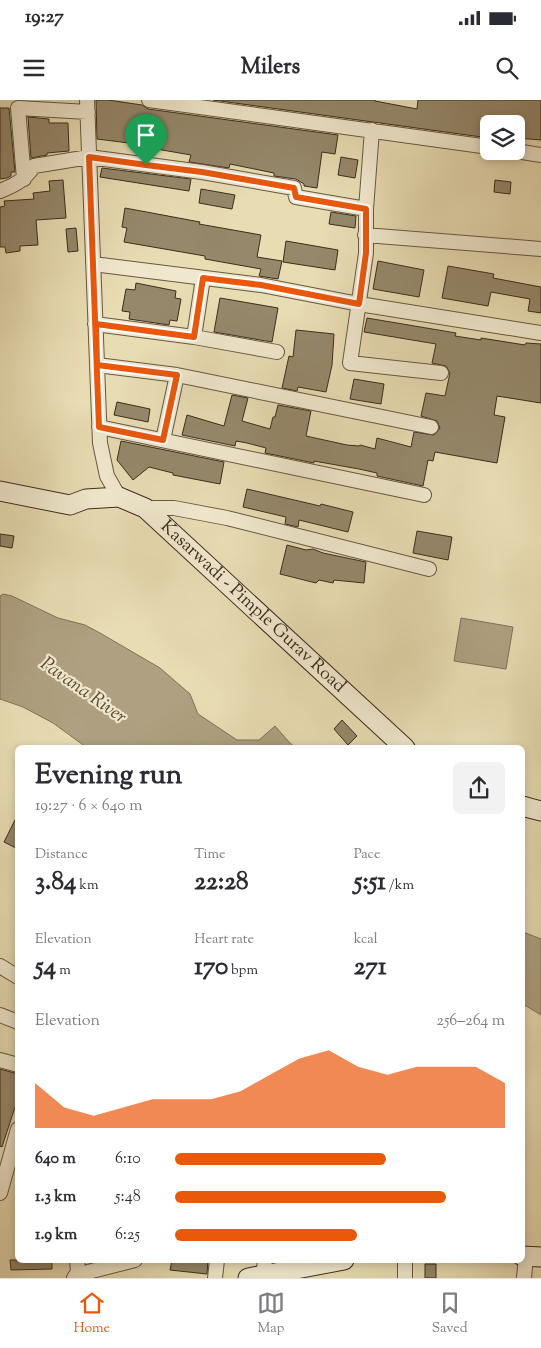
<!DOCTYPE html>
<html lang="en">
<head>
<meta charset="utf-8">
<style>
  :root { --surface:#fff; --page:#f2f2f3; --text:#2b2b33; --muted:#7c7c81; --line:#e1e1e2; --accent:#ea580c }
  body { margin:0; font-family:"Sorts Mill Goudy",serif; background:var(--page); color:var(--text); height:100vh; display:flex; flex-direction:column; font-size:19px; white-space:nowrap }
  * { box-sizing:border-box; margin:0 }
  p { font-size:16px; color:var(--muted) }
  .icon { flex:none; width:28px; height:28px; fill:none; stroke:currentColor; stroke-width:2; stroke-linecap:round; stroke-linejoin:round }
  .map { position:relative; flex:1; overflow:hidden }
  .sheet { position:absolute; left:15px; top:645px; width:510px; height:518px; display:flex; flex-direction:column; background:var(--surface); border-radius:8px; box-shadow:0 2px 8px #0003 }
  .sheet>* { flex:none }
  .controls { position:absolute; left:480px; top:15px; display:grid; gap:10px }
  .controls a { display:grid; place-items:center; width:45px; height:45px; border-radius:8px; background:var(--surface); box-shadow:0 2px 8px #0003; font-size:25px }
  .pin { position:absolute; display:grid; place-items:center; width:42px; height:42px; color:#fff; margin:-51px -21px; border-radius:50% 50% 50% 0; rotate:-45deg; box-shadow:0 0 5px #0007 }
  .pin .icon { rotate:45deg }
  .round { display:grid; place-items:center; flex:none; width:52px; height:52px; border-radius:8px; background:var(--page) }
  .headline { display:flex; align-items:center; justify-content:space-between; height:85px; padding:0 20px }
  h1 { font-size:28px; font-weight:700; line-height:38px }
  .figures { display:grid; grid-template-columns:repeat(3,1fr); gap:8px; height:85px; padding:5px 20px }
  .figures div { display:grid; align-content:center }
  .figures b { font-size:25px; font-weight:700 }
  .figures small { font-size:14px; font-weight:400 }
  .figures p { font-size:14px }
  .chart { height:140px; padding:10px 20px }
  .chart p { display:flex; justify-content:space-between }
  .chart svg { width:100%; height:90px; margin-top:5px; fill:var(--accent); opacity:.7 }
  ul { padding:0 20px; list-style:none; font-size:16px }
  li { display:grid; grid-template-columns:80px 60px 1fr; align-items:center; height:38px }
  li i { height:12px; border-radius:6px; background:var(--accent) }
  .status { display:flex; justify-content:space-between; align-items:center; height:35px; padding:0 25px; background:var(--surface); direction:ltr }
  .status svg { height:14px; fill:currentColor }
  header { display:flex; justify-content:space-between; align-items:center; height:65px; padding:0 20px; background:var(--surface); font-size:22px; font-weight:700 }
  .tab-bar { display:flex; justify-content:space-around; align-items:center; height:70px; border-top:1px solid var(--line); background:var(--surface); font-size:14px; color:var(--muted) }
  .tab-bar a { display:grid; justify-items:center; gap:2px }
  .tab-bar .selected { color:var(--accent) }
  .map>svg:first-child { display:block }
</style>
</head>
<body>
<div class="status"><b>19:27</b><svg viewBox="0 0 49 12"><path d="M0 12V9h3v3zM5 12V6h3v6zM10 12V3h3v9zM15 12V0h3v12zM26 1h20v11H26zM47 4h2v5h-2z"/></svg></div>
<header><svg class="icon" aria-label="menu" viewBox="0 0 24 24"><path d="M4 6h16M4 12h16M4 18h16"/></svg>Milers<svg class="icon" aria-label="search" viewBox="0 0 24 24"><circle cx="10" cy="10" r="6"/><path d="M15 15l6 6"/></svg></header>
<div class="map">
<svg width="541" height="1178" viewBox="0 0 541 1178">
  <rect width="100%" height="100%" fill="#e8dcb3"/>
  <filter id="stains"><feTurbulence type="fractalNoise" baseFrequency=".004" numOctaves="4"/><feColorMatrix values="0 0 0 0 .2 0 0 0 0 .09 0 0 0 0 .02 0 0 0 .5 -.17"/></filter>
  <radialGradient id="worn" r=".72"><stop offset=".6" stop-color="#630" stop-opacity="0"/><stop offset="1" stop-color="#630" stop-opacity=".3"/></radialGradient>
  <path fill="#aea080" stroke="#807258" d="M3,494L12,496L58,518L85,525L100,533L160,568L190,594L198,614L237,640H259L275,626L289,642L295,647H86L53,623L23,607L0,599V496Z
    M461,518L513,527L506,569L454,561Z
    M523,832L541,839V915L523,904Z"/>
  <path fill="#95886b" stroke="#3c2d1c" d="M96,0H108L142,5L148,9L338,35L335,54L322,52L317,88L304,86V84L296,79L274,76V73L230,64L229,68L189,62L191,55L145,47V45L97,39Z
    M213,0H375V1L417,9L418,0H541V40L517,38L519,24H489V38Z
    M0,8H9L15,72H11V76L7,78L0,79Z
    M28,17L49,19V23H68L69,51L47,53V55L31,58Z
    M341,57L358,60L355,78L338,75Z
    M102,68L191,79L189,91L100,77Z
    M63,80L66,118L36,120L38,145L20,146V151L6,153L5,147H0V107L5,106L4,101L34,99L33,93L50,91L49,81Z
    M495,80L511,82L510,94L494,92Z
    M201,89L235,95L232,109L199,103Z
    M125,108L200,122L199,124L261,135L257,157L282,161L278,179L259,176L261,169L205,159V156L124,142L127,128L122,127Z
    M331,112L356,116L355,128L329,124Z
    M76,128L78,151L68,152L66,129Z
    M286,141L338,150L335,170L283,162Z
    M378,161L424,170L419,197L373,189Z
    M448,166L494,174L493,178L541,187V213L528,211L530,199L491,192L488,206L442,198Z
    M136,183L176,191L175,198L181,199L177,221L170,220L169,225L129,219L130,212L122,211L126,189L135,190Z
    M220,198L278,208L272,242L214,232Z
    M367,218L456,233L455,236L481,240V238L525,245L526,243L541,244V303L497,296L494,315L505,317L497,363L435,352L433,361L428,360L423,386L377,376V373L359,369L314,361V363L265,353L266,348L247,343L236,341L235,346L182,335L187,315L224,326L232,295L248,298L242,321L270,329L273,317H275L278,305L311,311L306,336L347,345L359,346L360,345L375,349L377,338L411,347L414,332L434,335L440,328L437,321L421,316L426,293L445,296L450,273L446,266L432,263L436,244L364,232Z
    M296,230L334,234L332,265L326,292L298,287L297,291L282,288L289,256L293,257Z
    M354,279L384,284L381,304L350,299Z
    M117,302L150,309L148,322L114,315Z
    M121,341L224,362L220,384L173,375V373L149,367L133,380L117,360Z
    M247,389L320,406L321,404L353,412L348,432L299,420L298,427L285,424L286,417L243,407Z
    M417,431L452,437L448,460L413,453Z
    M0,434L14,436L12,448L0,446Z
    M287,445L306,450L313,449L323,453L366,462L364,483L334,480L333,483L319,480L316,483L280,474Z
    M342,620L357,636L348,645L334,629Z
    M18,714V749L4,742Z
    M0,969L18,974V998L2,1047L0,1046Z
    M10,1160H52V1169L11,1170Z
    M172,1160H208L207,1174L170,1170Z
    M425,1164H436V1178H425Z"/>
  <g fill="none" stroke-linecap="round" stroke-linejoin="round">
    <g stroke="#675942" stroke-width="16">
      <path id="street" d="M87,0L100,343L107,376L119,397
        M149,0L489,47
        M372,30L366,109V153L350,263L441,273
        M516,51L541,55
        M24,79L18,8L88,12
        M0,91C17,84 23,81 34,66L89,57L202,72L294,88L296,97L366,109
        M365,135L541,149
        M93,164L261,185L359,204L541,233
        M95,224L194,237L203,178
        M194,237L277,252
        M97,265L177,275L431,327
        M99,327L424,395
        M163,340L177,275
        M145,408H174L227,418L429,469
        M0,866L18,877
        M0,915L18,922
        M0,960L18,965
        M0,1093L18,1029
        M405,1160V1178
        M76,1175L135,1160
        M74,1178L78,1172L77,1160
        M215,1178L217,1160
        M263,1178L265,1160
        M524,1178L526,1156"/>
    </g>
    <g stroke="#3c2d1c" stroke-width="21">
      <g id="secondary">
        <path id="s1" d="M0,391L70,405L86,399L119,397L145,408L405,648"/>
        <path d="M522,706L541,711"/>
        <path d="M522,1156L541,1157"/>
        <path d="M248,1178L344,1160"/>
      </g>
    </g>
    <use href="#street" stroke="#f0e8ce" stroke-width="14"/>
    <use href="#secondary" stroke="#f0e8ce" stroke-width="19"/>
  </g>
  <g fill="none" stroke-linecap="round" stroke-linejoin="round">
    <g stroke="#fff" stroke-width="10">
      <path id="route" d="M146,65L89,57L99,327L163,340L177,275L97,265L96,224L194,237L203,178L261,185L359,204L366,153V109L296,97L294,88L202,72L146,65"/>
    </g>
    <use href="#route" stroke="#ea580c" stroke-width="6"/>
  </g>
  <g text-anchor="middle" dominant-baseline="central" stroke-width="4.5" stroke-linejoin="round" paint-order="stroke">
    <g font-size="18" fill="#3c2d1c" stroke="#f0e8ce">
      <text stroke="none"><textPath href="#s1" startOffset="296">Kasarwadi - Pimple Gurav Road</textPath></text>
    </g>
    <g font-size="19" font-style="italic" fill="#584a35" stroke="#f0e8ce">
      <text transform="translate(83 591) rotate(35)">Pavana River</text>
    </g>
  </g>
  <rect width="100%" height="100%" filter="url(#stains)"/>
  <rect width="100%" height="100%" fill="url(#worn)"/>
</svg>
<div class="controls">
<a><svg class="icon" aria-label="layers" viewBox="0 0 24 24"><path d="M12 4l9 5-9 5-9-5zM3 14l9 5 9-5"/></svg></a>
</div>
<div class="pin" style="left:146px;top:65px;background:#1e9e55"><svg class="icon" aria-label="arrive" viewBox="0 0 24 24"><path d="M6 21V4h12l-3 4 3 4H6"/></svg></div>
<section class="sheet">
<div class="headline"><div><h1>Evening run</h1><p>19:27 · 6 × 640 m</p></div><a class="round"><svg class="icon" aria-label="share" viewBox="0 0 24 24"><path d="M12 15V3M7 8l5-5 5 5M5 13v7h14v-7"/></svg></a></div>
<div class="figures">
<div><p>Distance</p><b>3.84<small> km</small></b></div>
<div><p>Time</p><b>22:28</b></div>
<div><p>Pace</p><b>5:51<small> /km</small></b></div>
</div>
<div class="figures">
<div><p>Elevation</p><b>54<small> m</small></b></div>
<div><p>Heart rate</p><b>170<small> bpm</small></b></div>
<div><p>kcal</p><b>271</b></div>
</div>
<div class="chart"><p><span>Elevation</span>256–264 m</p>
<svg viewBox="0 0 160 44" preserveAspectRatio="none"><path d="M0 44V22L10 34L20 38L30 34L40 30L50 30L60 30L70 26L80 18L90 10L100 6L110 14L120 18L130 14L140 14L150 14L160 22V44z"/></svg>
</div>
<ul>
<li><b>640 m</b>6:10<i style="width:64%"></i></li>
<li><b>1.3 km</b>5:48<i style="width:82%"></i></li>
<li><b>1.9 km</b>6:25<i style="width:55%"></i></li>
</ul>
</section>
</div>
<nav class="tab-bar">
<a class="selected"><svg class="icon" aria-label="home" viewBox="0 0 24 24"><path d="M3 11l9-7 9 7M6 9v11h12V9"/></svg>Home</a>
<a><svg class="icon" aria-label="map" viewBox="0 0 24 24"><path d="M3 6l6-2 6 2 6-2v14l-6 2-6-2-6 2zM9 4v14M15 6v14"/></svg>Map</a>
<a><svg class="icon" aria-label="saved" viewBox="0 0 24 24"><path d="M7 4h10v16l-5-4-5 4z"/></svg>Saved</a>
</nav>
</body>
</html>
